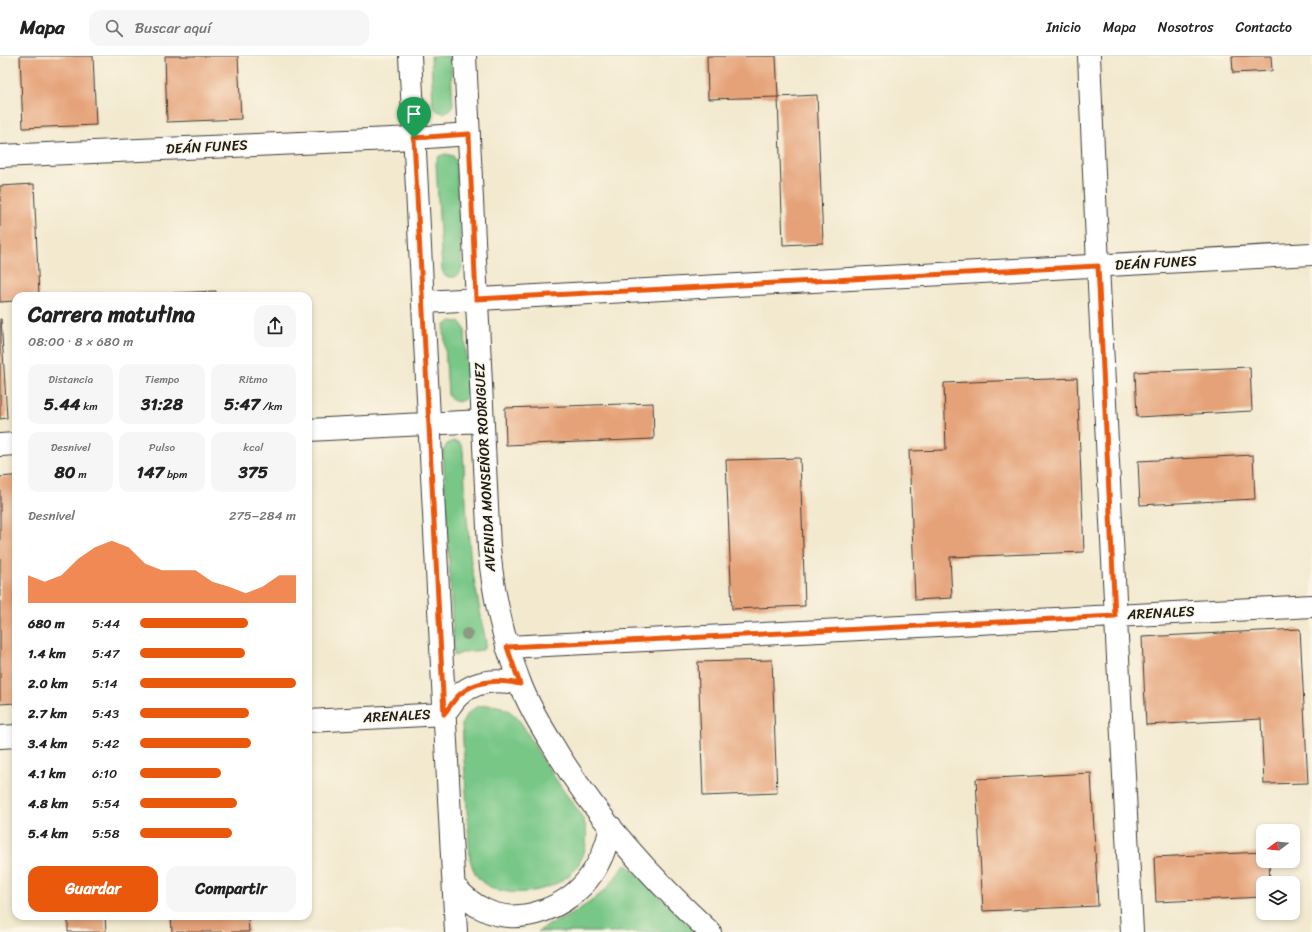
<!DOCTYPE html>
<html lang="es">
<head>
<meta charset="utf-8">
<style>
  :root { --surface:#fff; --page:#f6f6f6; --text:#222; --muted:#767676; --line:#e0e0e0; --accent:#ea580c }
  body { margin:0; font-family:Sriracha,sans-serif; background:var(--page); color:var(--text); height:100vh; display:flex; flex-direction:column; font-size:15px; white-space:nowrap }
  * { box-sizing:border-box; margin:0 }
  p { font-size:13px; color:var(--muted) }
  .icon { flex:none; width:22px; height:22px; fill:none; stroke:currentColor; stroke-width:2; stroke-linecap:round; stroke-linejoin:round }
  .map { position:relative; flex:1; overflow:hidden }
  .side { position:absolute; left:12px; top:236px; width:300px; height:628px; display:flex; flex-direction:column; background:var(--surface); border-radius:12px; box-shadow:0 2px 6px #0003 }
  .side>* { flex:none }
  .needle { width:26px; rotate:254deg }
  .controls { position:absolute; left:1256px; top:768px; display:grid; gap:8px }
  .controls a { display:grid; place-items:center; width:44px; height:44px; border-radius:8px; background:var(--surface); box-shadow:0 2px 6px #0003; font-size:20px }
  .pin { position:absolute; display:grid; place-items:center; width:34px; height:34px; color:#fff; margin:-41px -17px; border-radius:50% 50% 50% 0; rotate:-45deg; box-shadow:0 0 4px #0007 }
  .pin .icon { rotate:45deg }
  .round { display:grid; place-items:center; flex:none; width:42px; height:42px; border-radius:12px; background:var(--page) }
  .overview { display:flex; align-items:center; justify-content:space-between; height:68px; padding:0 16px }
  h1 { font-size:22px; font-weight:800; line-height:30px }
  .figures { display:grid; grid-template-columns:repeat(3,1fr); gap:6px; height:68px; padding:4px 16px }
  .figures div { display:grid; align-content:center; border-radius:10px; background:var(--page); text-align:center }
  .figures b { font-size:17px; font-weight:800 }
  .figures small { font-size:11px; font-weight:400 }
  .figures p { font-size:11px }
  .chart { height:112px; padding:8px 16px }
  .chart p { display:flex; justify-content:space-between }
  .chart svg { width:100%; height:72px; margin-top:4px; fill:var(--accent); opacity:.7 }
  .cta { display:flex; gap:8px; margin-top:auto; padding:8px 16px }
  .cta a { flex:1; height:46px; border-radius:12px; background:var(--accent); color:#fff; font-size:16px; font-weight:800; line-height:46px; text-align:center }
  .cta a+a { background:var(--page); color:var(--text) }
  ul { padding:0 16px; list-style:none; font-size:13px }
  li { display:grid; grid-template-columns:64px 48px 1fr; align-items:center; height:30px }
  li i { height:10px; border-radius:5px; background:var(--accent) }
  header { display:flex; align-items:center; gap:24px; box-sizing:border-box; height:56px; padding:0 20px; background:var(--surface); border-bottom:1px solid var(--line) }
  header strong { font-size:19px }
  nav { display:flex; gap:22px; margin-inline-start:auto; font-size:14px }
  .search { width:280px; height:36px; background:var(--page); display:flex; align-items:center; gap:10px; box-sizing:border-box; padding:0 14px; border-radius:12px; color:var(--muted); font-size:15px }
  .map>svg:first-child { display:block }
</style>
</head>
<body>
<header>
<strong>Mapa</strong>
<div class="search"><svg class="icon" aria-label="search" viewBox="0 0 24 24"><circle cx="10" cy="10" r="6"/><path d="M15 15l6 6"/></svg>Buscar aquí</div>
<nav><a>Inicio</a><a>Mapa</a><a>Nosotros</a><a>Contacto</a></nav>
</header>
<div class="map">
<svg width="1312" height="876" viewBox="0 0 1312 876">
  <rect width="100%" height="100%" fill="#fcf5e5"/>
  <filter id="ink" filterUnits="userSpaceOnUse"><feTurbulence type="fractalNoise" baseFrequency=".025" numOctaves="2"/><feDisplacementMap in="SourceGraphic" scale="8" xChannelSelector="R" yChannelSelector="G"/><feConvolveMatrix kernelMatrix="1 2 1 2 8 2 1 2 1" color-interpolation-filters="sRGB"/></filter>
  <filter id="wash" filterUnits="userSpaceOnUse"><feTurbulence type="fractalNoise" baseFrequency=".012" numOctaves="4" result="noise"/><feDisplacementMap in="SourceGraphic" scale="16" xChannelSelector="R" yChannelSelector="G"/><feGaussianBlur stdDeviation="0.9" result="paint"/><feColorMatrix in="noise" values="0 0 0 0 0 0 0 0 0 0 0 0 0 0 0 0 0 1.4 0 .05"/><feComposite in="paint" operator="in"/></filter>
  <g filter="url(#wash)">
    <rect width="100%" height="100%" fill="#f2e9cf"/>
    <path fill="#78c787" stroke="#4a7252" d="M431,0H450L453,48L450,54L443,57L437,55L433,49Z
      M446,98L453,100L456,106L462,213C459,221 453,223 445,220L442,214L436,107L439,100Z
      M451,265L460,266L465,273L468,338L465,343L458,346L452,344L448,339L444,274L445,269Z
      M453,385L460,387L463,394L467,462L471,507L486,587L485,591L483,594L465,596L454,600L443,395L447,388Z
      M486,649C517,648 524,673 538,696C546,710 556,723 565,737C573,748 584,759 586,773C589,792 580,813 564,823C543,838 501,843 481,825C475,819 472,811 470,803L462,668C467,656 472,651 486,649Z
      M627,808L695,876H538C546,869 557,866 566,861C580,853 593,845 605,834C611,829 622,810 627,808Z"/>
    <g id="blocks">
      <path fill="#e5a177" d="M20,0H93L96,69L23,72Z
        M165,0H238L241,63L167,66Z
        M707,0H776L778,41L708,43Z
        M1232,0H1271L1272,15L1233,17Z
        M817,39L823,187L783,189L778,41Z
        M34,128L39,240H16V245L0,246V130Z
        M216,235V240H129V239Z
        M0,263H1L7,362L0,363Z
        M1250,311L1252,355L1137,361L1135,316Z
        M1077,322L1084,496L950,501L952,542L915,544L909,395L946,394L944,327Z
        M653,347L654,383L506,389L505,352Z
        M1253,399L1255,443L1140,449L1138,405Z
        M800,402L805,550L732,553L726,404Z
        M11,420H16V647L0,648V421Z
        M1300,573L1308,727L1264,728L1261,663L1146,669L1142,581Z
        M772,604L777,737L703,740L698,606Z
        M1091,717L1098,850L983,855L976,723Z
        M1263,796V805H1269L1270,827H1263V841L1156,846L1154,801Z
        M68,860H105L106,876H68Z
        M171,860H248L249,876H172Z"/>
    </g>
  </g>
  <g filter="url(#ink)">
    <use href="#blocks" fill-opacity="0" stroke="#3c3b37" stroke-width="1"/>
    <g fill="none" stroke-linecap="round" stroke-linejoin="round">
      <g stroke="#3c3b37" stroke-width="24">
        <path id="minor" d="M410,0L456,876
          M465,0L489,492C493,538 503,584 520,627C528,648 539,667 551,686C593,758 649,820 710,876
          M1089,0L1098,210L1132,876
          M0,100L414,82L469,78
          M424,246L1312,198
          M308,374L482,365
          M0,389L16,388
          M507,591L1312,550
          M308,665L444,658C449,652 453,645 458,640C475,624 498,623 520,628
          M0,681L16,680
          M454,830C463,839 471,848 483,853C519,872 569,851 591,819C602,804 607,789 611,771"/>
      </g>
      <use href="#minor" stroke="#fff" stroke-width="22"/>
    </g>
    <circle fill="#8e9981" cx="467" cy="578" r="6"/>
  </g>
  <g fill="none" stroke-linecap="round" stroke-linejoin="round" filter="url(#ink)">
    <g stroke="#fff" stroke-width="8">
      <path id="route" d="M469,78L476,243L1098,210L1115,560L507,591L520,628C498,623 475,624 458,640C453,645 449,652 444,658L414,82Z"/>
    </g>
    <use href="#route" stroke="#ea580c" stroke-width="5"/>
  </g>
  <g text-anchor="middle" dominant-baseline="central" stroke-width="3" stroke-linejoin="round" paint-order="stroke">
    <g font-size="14" fill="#1c1c1c" stroke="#fcf5e5">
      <text transform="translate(207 91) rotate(-3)">DEÁN FUNES</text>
      <text transform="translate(1156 207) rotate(-3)">DEÁN FUNES</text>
      <text transform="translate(485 411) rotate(-93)">AVENIDA MONSEÑOR RODRIGUEZ</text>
      <text transform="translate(1161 557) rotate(-3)">ARENALES</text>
      <text transform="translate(397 660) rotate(-3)">ARENALES</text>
    </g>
  </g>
</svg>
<div class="controls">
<a><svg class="needle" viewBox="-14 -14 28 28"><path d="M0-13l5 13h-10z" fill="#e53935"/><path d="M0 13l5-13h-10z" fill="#767676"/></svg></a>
<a><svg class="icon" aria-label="layers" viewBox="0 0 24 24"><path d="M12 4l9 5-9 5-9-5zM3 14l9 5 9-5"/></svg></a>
</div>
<div class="pin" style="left:414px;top:82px;background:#1e9e55"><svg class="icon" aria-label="arrive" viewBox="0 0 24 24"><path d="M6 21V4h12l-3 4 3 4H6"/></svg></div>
<section class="side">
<div class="overview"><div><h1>Carrera matutina</h1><p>08:00 · 8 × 680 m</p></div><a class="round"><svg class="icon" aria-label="share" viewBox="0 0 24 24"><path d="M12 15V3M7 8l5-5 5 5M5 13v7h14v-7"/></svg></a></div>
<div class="figures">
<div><p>Distancia</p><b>5.44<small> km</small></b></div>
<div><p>Tiempo</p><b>31:28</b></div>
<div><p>Ritmo</p><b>5:47<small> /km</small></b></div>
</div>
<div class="figures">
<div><p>Desnivel</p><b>80<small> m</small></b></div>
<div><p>Pulso</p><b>147<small> bpm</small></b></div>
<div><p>kcal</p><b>375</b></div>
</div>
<div class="chart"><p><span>Desnivel</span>275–284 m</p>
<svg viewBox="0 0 160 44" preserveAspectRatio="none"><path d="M0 44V27L10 31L20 27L30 17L40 10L50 6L60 10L70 20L80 24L90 24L100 24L110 31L120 34L130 38L140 34L150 27L160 27V44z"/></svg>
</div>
<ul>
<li><b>680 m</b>5:44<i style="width:69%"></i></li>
<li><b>1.4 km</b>5:47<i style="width:67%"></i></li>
<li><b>2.0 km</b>5:14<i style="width:100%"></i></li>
<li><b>2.7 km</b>5:43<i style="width:70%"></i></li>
<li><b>3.4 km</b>5:42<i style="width:71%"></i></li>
<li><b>4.1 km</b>6:10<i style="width:52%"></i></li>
<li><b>4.8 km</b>5:54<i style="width:62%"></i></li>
<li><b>5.4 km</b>5:58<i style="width:59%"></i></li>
</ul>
<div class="cta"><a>Guardar</a><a>Compartir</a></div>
</section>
</div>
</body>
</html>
